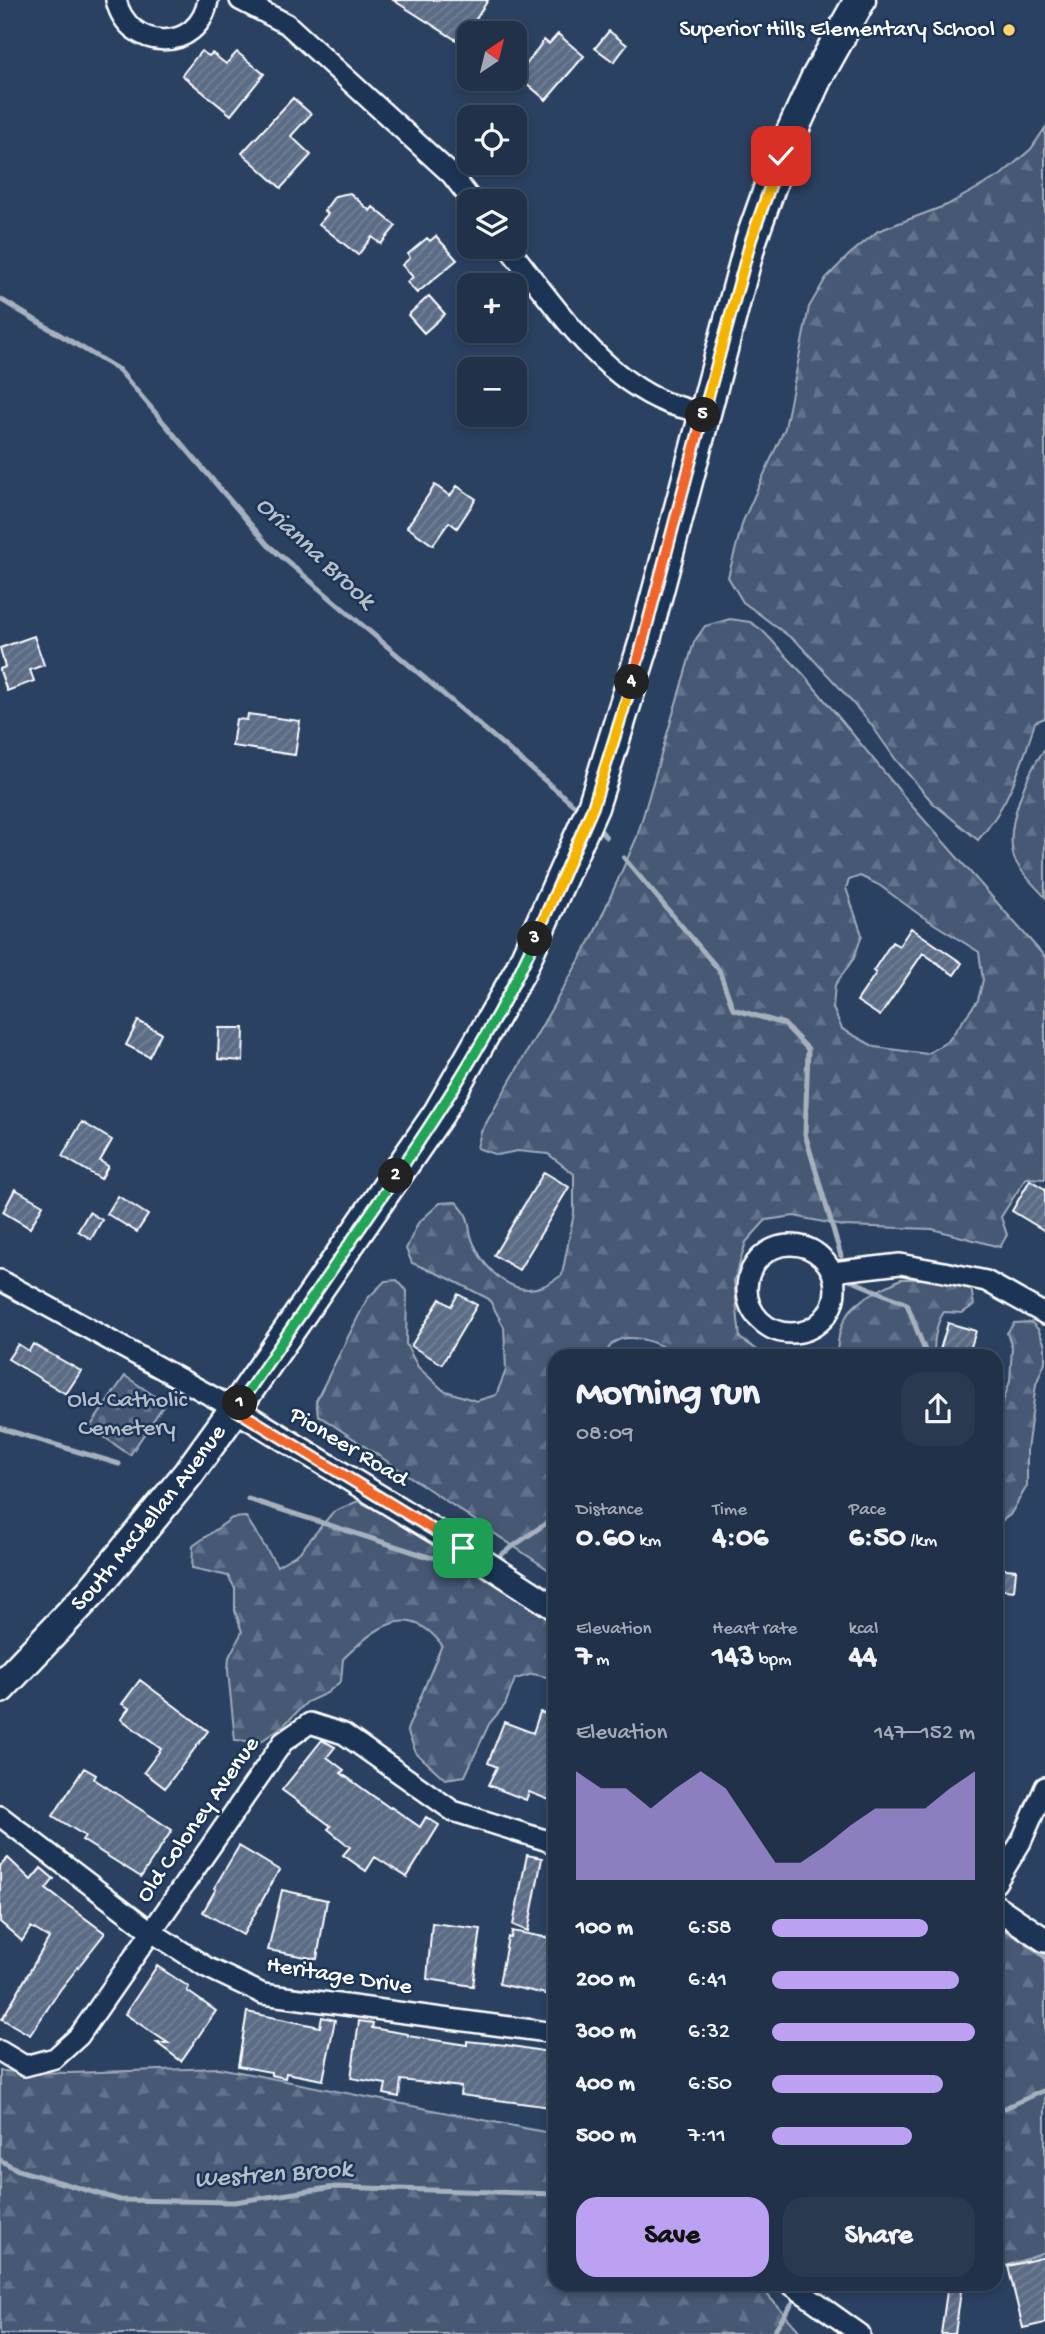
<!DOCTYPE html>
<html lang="en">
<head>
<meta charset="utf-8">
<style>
  :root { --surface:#203149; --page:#283950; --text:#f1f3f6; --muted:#a2a9b4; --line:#3d4c61; --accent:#bca0f2 }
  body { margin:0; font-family:"Gochi Hand",sans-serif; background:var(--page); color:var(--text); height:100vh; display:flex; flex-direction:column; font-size:26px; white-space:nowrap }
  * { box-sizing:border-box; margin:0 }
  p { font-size:23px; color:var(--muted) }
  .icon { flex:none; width:38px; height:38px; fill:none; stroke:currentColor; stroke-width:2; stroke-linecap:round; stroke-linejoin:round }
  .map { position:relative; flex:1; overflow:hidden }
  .sheet { position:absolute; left:548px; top:1349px; width:455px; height:942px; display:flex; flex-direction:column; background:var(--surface); border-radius:21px; box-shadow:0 4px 10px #0003,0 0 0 2px var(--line) }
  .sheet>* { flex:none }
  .needle { width:46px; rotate:35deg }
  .tools { position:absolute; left:457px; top:21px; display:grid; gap:14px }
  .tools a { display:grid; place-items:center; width:70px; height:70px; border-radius:14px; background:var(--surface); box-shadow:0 4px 10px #0003,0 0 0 2px var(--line); font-size:35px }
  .pin { position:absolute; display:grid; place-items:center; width:60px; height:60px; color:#fff; margin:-30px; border-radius:14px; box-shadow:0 4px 10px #0006 }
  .km { position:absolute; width:35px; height:35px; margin:-18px; border-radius:50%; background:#222; color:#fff; font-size:19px; line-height:35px; text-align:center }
  .round { display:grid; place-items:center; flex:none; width:74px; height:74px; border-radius:21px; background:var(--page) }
  .headline { display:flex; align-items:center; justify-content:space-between; height:119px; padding:0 28px }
  h1 { font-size:38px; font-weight:700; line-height:52px }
  .metrics { display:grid; grid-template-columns:repeat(3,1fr); gap:10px; height:119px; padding:7px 28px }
  .metrics div { display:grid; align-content:center }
  .metrics b { font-size:30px; font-weight:700 }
  .metrics small { font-size:19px; font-weight:400 }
  .metrics p { font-size:19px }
  .chart { height:196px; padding:14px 28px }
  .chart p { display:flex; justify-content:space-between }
  .chart svg { width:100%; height:126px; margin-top:7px; fill:var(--accent); opacity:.7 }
  .action { display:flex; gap:14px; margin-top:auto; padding:14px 28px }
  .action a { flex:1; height:80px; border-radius:21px; background:var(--accent); color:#111; font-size:28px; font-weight:700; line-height:80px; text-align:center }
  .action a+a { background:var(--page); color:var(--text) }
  ul { padding:0 28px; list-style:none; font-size:23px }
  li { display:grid; grid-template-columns:112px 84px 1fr; align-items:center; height:52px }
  li i { height:18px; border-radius:9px; background:var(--accent) }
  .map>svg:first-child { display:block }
</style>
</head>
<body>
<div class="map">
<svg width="1045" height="2334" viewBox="0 0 1045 2334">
  <defs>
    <pattern id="forest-firs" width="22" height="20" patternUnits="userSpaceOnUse" patternTransform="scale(1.75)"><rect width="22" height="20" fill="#465975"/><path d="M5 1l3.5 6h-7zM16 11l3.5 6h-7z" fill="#62728a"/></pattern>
    <pattern id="cemetery-stones" width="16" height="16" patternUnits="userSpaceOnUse" patternTransform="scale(1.75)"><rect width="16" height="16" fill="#465975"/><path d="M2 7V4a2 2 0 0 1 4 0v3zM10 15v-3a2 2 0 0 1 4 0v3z" fill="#62728a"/></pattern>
    <pattern id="building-hatch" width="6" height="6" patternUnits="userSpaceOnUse" patternTransform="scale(1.75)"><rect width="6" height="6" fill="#5b6c86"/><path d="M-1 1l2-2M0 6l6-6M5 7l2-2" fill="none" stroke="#748298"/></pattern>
  </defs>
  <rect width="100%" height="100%" fill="#2a4161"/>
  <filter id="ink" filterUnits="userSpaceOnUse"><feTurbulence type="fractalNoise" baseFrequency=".0143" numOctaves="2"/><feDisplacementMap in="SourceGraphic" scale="14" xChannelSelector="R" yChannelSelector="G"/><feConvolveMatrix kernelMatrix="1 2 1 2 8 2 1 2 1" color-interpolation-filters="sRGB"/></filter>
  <g filter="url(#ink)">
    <path fill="url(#forest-firs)" stroke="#a2acba" stroke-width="2" fill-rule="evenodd" d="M1045,128V718L1035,722C1023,763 1007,808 978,840L933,803L896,760L870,723L838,686L798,643L743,602L728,577L743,521L785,428L809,307L826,278L850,254L878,231L947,205L1001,175L1031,149Z
      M730,619L750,622L762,630L804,675L912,806L1045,957V1179L1026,1178L1001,1217L1007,1235L1000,1247L932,1229L843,1226L794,1216L766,1220L746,1242L734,1281L740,1338L766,1356H679C661,1343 613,1323 606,1356H555V1574L318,1415L316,1401L367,1299L385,1281L397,1280L407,1291L406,1344L418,1367L443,1390L476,1401L496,1395L506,1370L504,1327L489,1299L448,1278L412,1263L406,1249L418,1223L440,1203L456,1202C475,1221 465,1227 475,1246C486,1271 514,1298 543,1286C549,1284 556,1279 562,1275L574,1213V1174L548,1154L517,1151L497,1155L477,1148L481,1132L592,938L637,837L694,642L705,626ZM860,876L879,885L920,915L979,952L983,980L978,1000L948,1041L927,1054L875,1047L842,1029L833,1008L835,985L854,958L862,935L846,888L849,880Z
      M1045,749V897C1035,886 1019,871 1014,858C1004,828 1027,772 1045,749Z
      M901,1279H934L971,1288L974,1305L962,1313L944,1312C935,1324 934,1342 934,1356H837C838,1305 861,1300 901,1279Z
      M1031,1322L1038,1329L1045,1345V1362L1036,1384L1027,1450V1486L1010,1515L996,1525V1422L1010,1381L1012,1347L1007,1333L1014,1323Z
      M358,1501L430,1538L555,1621V1679L533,1674L515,1679L505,1705L489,1724L465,1776L445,1779L416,1753L407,1730L442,1645C408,1600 375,1628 343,1659L341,1681L327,1693L307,1702L284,1725L260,1742L235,1740L228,1671L229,1657L242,1632L235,1611V1588L228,1576L192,1568L193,1546L232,1518L246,1517L277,1566L299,1553L333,1512Z
      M996,1916L1045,1949V2253L996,2269Z
      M219,2068L555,2134V2284H758L802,2334H0V2071L70,2073Z"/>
    <path fill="url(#cemetery-stones)" stroke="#a2acba" stroke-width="2" d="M125,1376L165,1403L130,1455L90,1427Z"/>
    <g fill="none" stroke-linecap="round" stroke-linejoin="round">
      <path stroke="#a7b1be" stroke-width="5" d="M0,299L119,370L268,545L582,812
        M597,826L606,837
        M624,858L719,970L733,1009L784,1024L808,1049L805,1134L841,1256
        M848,1279L907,1304L927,1356
        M0,1428L119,1464
        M248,1499L429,1557L452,1558
        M495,1559L555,1517
        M996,1926L1020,1936L1045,1957
        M996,2112L1045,2090
        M0,2160L18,2170L120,2200L234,2202L335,2187L555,2194
        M772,2334L797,2296"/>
    </g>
    <path fill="url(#building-hatch)" stroke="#fff" stroke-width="2" d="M393,0H488L461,43Z
      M609,31L627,45L614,62L595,48Z
      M558,34L584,56L546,100L518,76L544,40L549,44Z
      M201,51L209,56L212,53L226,64L237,52L264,74L231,115L182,75Z
      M293,98L311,114L291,136L311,155L281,188L242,153Z
      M350,193L370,211L373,207L396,226L381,244L372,237L358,255L319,224L328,214L324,211L335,196Z
      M436,236L457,260L417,293L407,282L413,277L402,265L410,258L408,254L427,238L430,241Z
      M429,296L445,314L424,333L408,315Z
      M435,485L450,496L457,486L476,499L457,528L449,522L433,545L407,527Z
      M34,636L44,665L30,670L34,681L7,691L0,671V669L5,667L0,648Z
      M248,714L300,721L295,755L232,746L236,719L247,720Z
      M911,928L962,963L954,975L923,953L880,1016L857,1001L876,973L873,971L892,942L899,946Z
      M138,1021L161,1033L149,1057L126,1045Z
      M219,1028H244L243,1061L218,1059Z
      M82,1122L112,1140L100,1161L108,1166L101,1179L62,1156Z
      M544,1172L569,1187L519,1270L494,1255Z
      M1030,1180L1045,1189V1231L1012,1211Z
      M15,1189L43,1205L30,1228L3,1212Z
      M118,1196L148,1215L137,1232L107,1214Z
      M89,1212L102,1220L91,1239L78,1231Z
      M458,1294L477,1305L442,1364L411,1346L440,1299L451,1306Z
      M948,1323L976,1331L968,1356H949L939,1353Z
      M18,1344L29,1351L33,1344L81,1371L66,1394L8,1359Z
      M996,1568L1016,1570L1014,1591L996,1589Z
      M140,1680L208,1731L165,1788L144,1772L161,1749L121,1719L129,1708L122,1704Z
      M540,1712L555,1717V1802L529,1792L526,1800L488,1785L497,1767L488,1763L504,1722L533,1733Z
      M322,1740L335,1747L327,1757L344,1770L341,1773L390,1808L391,1807L420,1827L426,1817L439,1825L407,1877L375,1857L366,1871L343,1855L350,1847L328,1829L331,1826L282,1790Z
      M84,1768L96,1775L94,1779L172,1830L141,1877L82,1840L85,1836L53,1816Z
      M239,1846L279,1870L243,1935L203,1912L216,1889L214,1888Z
      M527,1855L542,1858L528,1931L513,1925Z
      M8,1858L31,1880L41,1868L54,1879L46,1889L105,1933L60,1990L30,2035L2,2019L49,1938L31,1927L22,1941L0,1922V1866Z
      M282,1890L327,1900L317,1959L268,1950Z
      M432,1923L481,1929L473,1986L427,1979Z
      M512,1931L555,1939L546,1994L499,1984L508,1937L511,1938Z
      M157,1966L189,1987L187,1991L216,2011L181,2061L157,2043H168L125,2014Z
      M247,2012L320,2027L322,2017L335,2020L323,2080L286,2073L285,2078L271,2075V2072L238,2066Z
      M359,2021L373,2023L372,2028L408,2034V2036L467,2045V2041L506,2045L555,2053V2075L550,2107L460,2095L461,2087L401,2080L399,2097L384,2094L386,2084L351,2078Z
      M1045,2257V2323L1023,2328L1008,2266Z
      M948,2284H962L955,2334H941Z"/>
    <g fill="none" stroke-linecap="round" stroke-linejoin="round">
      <g stroke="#fff" stroke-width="24">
        <path id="minor" d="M116,0C128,52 199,54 208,0
          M240,0L287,24L451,174L472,201
          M508,247C553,303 598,375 667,403C679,407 691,410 703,414
          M747 1289a44 44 0 1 1 88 0a44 44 0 1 1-88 0Z
          M832,1272L900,1264L944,1272L986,1281L1045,1314
          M0,1280L235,1409
          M0,1816L152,1932L206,1967L263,1994L555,2033
          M996,1883L1021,1842L1045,1787
          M0,2051L25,2066L55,2058L79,2036L283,1742L310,1723L344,1734L453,1811L548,1841L555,1846
          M790,2284L860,2334"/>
      </g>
      <g stroke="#fff" stroke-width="28">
        <path id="tertiary" d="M235,1409L463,1548L555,1608
          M996,1907L1045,1940"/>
      </g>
      <g stroke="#fff" stroke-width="35">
        <g id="primary">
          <path id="s1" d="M0,1688L93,1590L188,1474L235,1409L439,1113L520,971L593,807L643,647L751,240L781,156L816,79L860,0"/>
        </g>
      </g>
      <use href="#minor" stroke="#1d3557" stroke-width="19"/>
      <use href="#tertiary" stroke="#1d3557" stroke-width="23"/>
      <use href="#primary" stroke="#1d3557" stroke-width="30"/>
    </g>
  </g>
  <g fill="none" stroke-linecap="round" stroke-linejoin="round" filter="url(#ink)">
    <g stroke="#fff" stroke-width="14">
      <path id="split-1" d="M240,1403L235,1409L463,1548"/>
    </g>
    <g stroke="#fff" stroke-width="14">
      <path id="split-2" d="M240,1403L396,1176"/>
    </g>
    <g stroke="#fff" stroke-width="14">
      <path id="split-3" d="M396,1176C447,1101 498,1022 535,939"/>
    </g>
    <g stroke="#fff" stroke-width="14">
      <path id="split-4" d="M535,939L593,807L632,682"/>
    </g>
    <g stroke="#fff" stroke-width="14">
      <path id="split-5" d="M632,682L703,415"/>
    </g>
    <g stroke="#fff" stroke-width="14">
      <path id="split-6" d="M703,415L751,240L781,156"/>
    </g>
    <use href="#split-1" stroke="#f0652b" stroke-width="9"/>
    <use href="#split-2" stroke="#22a559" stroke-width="9"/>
    <use href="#split-3" stroke="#22a559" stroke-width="9"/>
    <use href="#split-4" stroke="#f5b400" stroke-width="9"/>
    <use href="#split-5" stroke="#f0652b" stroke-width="9"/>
    <use href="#split-6" stroke="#f5b400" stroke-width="9"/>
  </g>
  <circle fill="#ffd166" stroke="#1d3557" stroke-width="2.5" cx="1009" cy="30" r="7"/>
  <g text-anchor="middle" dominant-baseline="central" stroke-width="5" stroke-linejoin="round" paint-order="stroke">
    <g font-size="24" fill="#fff" stroke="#1d3557" text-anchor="end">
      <text x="995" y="30">Superior Hills Elementary School</text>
    </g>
    <g font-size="24" fill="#b5bdc8" stroke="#1d3557">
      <text x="127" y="1401">Old Catholic<tspan x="127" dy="28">Cemetery</tspan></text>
    </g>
    <g font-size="24" fill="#fff" stroke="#1d3557">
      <text transform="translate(348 1448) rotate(31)">Pioneer Road</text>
      <text stroke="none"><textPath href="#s1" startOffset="226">South McClellan Avenue</textPath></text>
      <text transform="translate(199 1820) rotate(-55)">Old Coloney Avenue</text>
      <text transform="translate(339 1977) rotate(9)">Heritage Drive</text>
    </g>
    <g font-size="26" font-style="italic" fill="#b6bec8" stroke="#1d3557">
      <text transform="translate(314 554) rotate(43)">Orianna Brook</text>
      <text transform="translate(273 2176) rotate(-4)">Westren Brook</text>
    </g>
  </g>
</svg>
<div class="tools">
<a><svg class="needle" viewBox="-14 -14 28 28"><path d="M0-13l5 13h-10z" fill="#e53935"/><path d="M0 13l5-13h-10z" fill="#a2a9b4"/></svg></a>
<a><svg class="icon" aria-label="locate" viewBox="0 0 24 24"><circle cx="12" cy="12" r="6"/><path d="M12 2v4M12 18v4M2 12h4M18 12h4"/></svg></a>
<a><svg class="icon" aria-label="layers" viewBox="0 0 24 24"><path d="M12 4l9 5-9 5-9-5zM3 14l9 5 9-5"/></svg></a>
<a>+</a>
<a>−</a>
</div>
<div class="pin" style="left:463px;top:1548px;background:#1e9e55"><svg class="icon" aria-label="arrive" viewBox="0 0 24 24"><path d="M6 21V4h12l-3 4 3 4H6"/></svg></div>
<div class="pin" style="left:781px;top:156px;background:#d93025"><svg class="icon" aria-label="check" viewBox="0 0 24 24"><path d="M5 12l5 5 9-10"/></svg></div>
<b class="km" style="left:240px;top:1403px">1</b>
<b class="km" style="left:396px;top:1176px">2</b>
<b class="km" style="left:535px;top:939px">3</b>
<b class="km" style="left:632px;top:682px">4</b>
<b class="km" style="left:703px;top:415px">5</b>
<section class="sheet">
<div class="headline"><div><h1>Morning run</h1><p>08:09</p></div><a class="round"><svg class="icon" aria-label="share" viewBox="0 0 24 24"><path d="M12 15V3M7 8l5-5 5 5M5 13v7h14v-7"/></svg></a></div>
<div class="metrics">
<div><p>Distance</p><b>0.60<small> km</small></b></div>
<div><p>Time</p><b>4:06</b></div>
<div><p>Pace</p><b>6:50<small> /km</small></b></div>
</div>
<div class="metrics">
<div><p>Elevation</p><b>7<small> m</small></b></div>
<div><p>Heart rate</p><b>143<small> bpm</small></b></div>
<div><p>kcal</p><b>44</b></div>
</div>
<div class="chart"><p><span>Elevation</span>147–152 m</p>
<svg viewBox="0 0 160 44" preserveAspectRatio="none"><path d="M0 44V6L10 12L20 12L30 19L40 12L50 6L60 12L70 25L80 38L90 38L100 32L110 25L120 19L130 19L140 19L150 12L160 6V44z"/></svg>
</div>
<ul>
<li><b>100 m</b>6:58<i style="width:77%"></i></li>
<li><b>200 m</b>6:41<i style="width:92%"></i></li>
<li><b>300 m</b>6:32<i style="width:100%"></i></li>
<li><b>400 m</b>6:50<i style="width:84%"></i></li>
<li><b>500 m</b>7:11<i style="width:69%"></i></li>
</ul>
<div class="action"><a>Save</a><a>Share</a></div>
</section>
</div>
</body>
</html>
